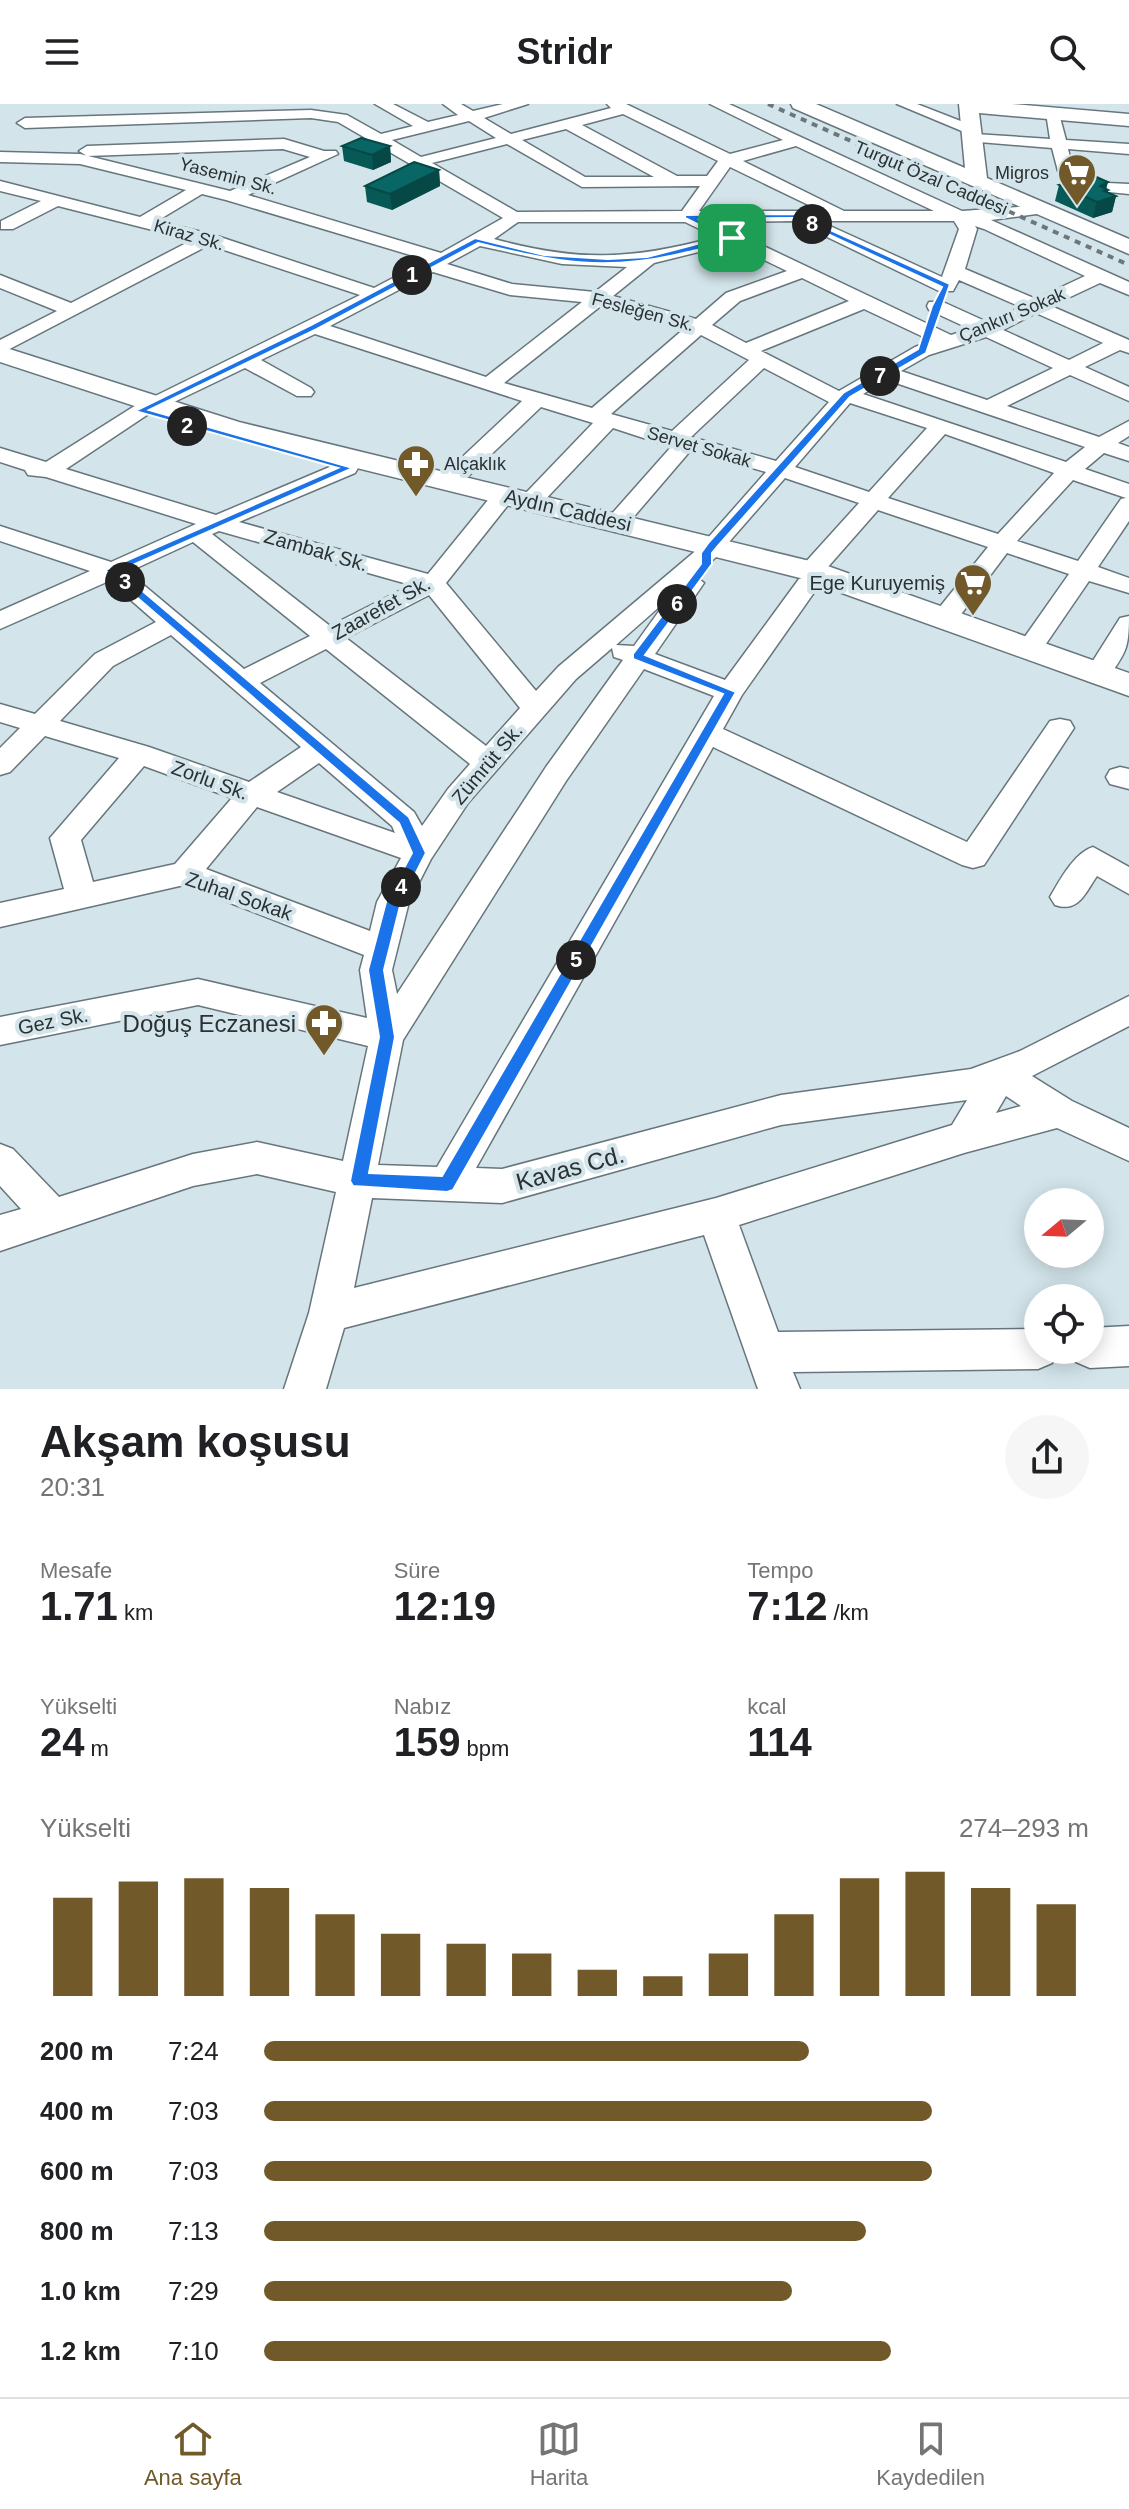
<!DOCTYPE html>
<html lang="tr">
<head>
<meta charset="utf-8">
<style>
  :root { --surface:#fff; --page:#f6f6f6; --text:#202124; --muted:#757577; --line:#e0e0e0; --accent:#71592a }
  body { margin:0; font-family:Arial,sans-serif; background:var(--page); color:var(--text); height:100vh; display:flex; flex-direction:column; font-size:30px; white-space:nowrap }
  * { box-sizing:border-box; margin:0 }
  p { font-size:26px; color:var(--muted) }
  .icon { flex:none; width:44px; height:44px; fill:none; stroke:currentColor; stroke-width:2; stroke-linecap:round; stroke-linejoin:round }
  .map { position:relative; height:1285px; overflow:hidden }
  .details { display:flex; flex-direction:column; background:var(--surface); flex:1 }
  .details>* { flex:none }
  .needle { width:52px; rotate:251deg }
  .tools { position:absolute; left:1024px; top:1084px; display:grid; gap:16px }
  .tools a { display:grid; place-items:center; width:80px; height:80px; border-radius:50%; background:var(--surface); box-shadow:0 4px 20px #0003; font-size:40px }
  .pin { position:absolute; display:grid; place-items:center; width:68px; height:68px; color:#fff; margin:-34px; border-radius:16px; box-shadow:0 4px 12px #0006 }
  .km { position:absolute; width:40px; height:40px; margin:-20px; border-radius:50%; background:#222; color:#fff; font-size:22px; line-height:40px; text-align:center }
  .round { display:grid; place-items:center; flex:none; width:84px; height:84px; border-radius:42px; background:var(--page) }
  .summary { display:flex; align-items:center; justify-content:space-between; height:136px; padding:0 40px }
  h1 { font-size:44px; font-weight:700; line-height:60px }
  .figures { display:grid; grid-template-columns:repeat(3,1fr); gap:12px; height:136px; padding:8px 40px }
  .figures div { display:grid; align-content:center }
  .figures b { font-size:40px; font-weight:700 }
  .figures small { font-size:22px; font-weight:400 }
  .figures p { font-size:22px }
  .chart { height:224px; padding:16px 40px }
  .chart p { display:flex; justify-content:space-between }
  .chart svg { width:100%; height:144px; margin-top:8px; stroke:var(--accent); stroke-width:6 }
  ul { padding:0 40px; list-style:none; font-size:26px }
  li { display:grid; grid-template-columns:128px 96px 1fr; align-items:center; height:60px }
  li i { height:20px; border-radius:10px; background:var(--accent) }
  header { display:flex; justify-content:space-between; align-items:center; height:104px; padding:0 40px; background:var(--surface); font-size:36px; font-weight:700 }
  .tabs { display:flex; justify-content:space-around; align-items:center; height:112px; border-top:2px solid var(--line); background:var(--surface); font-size:22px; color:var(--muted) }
  .tabs a { display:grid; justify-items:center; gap:4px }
  .tabs .active { color:var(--accent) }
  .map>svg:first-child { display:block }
</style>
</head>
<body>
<header><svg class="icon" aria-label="menu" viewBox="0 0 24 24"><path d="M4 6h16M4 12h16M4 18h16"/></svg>Stridr<svg class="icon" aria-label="search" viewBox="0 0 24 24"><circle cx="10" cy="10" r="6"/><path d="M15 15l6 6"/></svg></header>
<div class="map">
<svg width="1129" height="1285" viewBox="0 0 1129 1285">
  <rect width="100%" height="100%" fill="#d3e5eb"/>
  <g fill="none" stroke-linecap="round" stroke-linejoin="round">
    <g stroke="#66767c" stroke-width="3">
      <path id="minor" d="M375,0H393L428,18L458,11L443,0H461L473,7L503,0H528L484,14L511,30L611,4L607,0H626L730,50L783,36L710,0H729L962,107L1044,101L1046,105L1044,109L991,116L1129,178V191L1100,179L1051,202L1129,236V249L1120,246L1085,263L1129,283V297L1070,271L1007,302L1099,333L1129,317V332L1118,339L1129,343V357L1104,349L1085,365L1129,380V417L1098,463L1129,474V489L1089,477L1039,550L1030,552L1021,550L1017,544L1069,470L1007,449L953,521H935L931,515L935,509L988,443L878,406L820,472L813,474L820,480L742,591L723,625L967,738L1050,617L1060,615L1070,617L1074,624L984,761L973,764L962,761L713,643L476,1064L502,1065L781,991L971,965L1020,947L1129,892V922L1032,972L1072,997L1129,1024V1057L1057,1024L964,1049L739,1121L778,1228L1038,1225V1246H1058L1052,1259L1038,1265L793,1268L800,1285H758L704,1131L344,1224L326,1285H284L309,1209L336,1088L257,1070L193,1082L0,1147V1111L21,1105L0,1082V1040L13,1045L59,1093L193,1050L257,1038L343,1057L368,942L198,901L0,941V913L198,875L367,914L360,866L364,851L184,781L0,823V799L64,785L50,734L119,654L45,632L10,668L0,671V644L20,624L0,618V600L35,610L95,550L156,518L109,477L0,525V507L90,467L0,437V422L111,458L196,420L46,373L28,371L25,366L0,358V344L46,358L133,303L360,191L209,141L0,250V236L57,207L0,184V171L71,199L192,136L58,102L13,125H1V117L41,97L0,87V77L140,113L186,86L80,60L0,58V48L80,50L230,87L310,53L283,45L87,52L79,47L87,42L284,35L324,47H336L338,50L248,91L441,149L503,114L338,18L311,14L25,24L17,19L25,14L311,6L347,11L381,30L413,22ZM623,10L718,57L707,72H677L582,21ZM469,17L496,34L421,53L392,36ZM566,25L654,73H585L522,36ZM507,40L582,83L700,82L682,107L517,108L432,59ZM796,42L934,107H844L743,57ZM730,63L821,107H699ZM202,90L226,96L427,156L374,184L214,131L157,117ZM794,117L939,187H953L959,176L1021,203L987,218L943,198H929L927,202L929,206L970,225L951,231L713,118ZM819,117H954L959,125L942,173ZM518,118H685L716,133C632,156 579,158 494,135ZM975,122L984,125L1085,172L1036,195L965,165L977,125ZM731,140L787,167L726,189L696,215L613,192L654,159ZM480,142L562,160L627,163L595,188L512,180L447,160ZM433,168L510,191L582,198L486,273L330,222ZM802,174L849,197L746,239L712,221L740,197ZM602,201L685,224L592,304L504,279ZM864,205L932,237L915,243L839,287L761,247ZM1036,209L1103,239L1069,256L1003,226ZM315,230L522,297L441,373L438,378L441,383H457L541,303L593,319L523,392L520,397L523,402H539L613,324L671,343L609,413L605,418L609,423H625L691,346L766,368L699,444L558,563L536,587L446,479L504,406L508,401L504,396H488L428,470L239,418L355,369L358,364L355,359H339L216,411L66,365L147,311L245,264L297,292H311L314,288L311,284L261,256ZM701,231L749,256L672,327L611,310ZM986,233L1053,264L987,296L901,267L929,251ZM764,264L829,298L776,357L691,333ZM887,276L1085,343L1066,358L863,290ZM850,299L927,324L869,388L795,363ZM945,330L1054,369L998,430L888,394ZM785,374L859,399L802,462L799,467L806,473L799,475L725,576L655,550L704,479L695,472L715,454ZM1073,376L1126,394L1121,395L1078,457L1017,437ZM219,427L411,481L330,522L212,430ZM193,438L310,532L244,565L128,468ZM429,491L520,604L486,642L346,534ZM667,496L634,542L616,541ZM171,531L301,643L249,678L149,643L60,617L113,562ZM612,544L614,553L623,556L546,663L397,890L392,866L409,798L431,755L468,699L576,575ZM326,545L470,660L448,685L422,722L414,708L260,579ZM644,565L714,592L437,1063L378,1061L403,936L566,677ZM319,659L392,722L395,729L277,688ZM144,662L232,694L175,760L93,778L81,736ZM257,703L401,754L377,798L370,827L206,765ZM1006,992L1021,1002L996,1009ZM967,996L952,1021L716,1094L354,1184L372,1094L502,1099L781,1021Z
        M897,0H917L976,23L979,26L975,30L1050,35L1046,9L1053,5L1058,6L1066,36L1129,40V50L1068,45L1072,61L1108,79L1129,80V90L1099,87L1058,67L1052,44L967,37L964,34L969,30Z
        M1129,512C1129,547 1125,549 1106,577L1097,580L1088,577L1084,571L1120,514Z
        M1120,663L1129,665V685L1110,680L1106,673L1110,666Z
        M1093,743L1129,763V790L1097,772C1085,789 1079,809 1055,801L1050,793C1060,776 1074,749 1093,743Z
        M1129,1222V1262L1090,1264L1076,1258L1071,1246H1090V1224Z"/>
    </g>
    <g stroke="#66767c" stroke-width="3">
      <path id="major" d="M791,0H816L965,64L959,0H1012L1129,10V22L979,9L987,74L1129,135V150L793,4Z
        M0,242L239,318L822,460L1129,569V592L800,474L220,330L0,258Z"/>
    </g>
    <use href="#minor" fill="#fff" fill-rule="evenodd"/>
    <use href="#major" fill="#fff" fill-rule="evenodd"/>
    <path stroke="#6b777a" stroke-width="4" stroke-dasharray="6 6" stroke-linecap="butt" d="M768,0L1129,161"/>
  </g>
  <path fill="#075956" d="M342,42H390L391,58L373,66L344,57Z
    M439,66L440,82L392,106L367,98L365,82Z
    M1059,81L1108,86V88L1116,92L1112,108L1093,114L1055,97Z"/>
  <path fill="#064846" d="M390,42L391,58L373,66L372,51Z
    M439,66L440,82L392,106L390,90Z
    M1108,78L1106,86H1108L1106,95L1116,92L1112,108L1093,114L1100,82Z"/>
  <path fill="#086764" stroke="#064846" stroke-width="2" d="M361,34L390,42L372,51L342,42Z
    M414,58L439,66L390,90L365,82Z
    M1091,71L1108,78L1100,82L1108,86L1104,87L1116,92L1097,98L1059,81Z"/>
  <path fill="#1a73e8" stroke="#fff" stroke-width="2" fill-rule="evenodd" d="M795,110L950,180L926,249L850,293L717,443L712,449V460L645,551L736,588L453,1086L447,1088L353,1082L350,1077L379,933L368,866L386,798L412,749L399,719L105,466L338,364L135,307L311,221L475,134L544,151L608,155L647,153L724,133L685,114V111ZM793,114L942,183L932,202L918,245L843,289L709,438L701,449V460L633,550V555L723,590L442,1072L369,1069L395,933L384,866L401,798L426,749L409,713L119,467L353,364L149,306L317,225L478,139C556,159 609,168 688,148C704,144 722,141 736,134L698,115Z"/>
  <defs>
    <g id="supermarket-pin" transform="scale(2)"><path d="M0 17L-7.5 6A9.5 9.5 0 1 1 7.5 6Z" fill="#71592a" stroke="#d3e5eb"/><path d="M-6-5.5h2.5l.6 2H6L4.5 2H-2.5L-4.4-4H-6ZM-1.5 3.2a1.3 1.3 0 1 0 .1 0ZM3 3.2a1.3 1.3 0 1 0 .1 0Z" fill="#fff"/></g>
    <g id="pharmacy-pin" transform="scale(2)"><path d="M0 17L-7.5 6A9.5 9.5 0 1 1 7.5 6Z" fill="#71592a" stroke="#d3e5eb"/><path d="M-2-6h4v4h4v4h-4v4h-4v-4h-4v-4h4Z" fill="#fff"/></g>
  </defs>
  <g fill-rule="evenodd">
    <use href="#supermarket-pin" x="1077" y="69"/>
    <use href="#pharmacy-pin" x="416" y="360"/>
    <use href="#supermarket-pin" x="973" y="479"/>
    <use href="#pharmacy-pin" x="324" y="919"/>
  </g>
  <g text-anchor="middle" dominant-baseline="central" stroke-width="8" stroke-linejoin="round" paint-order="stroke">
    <g font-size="18" fill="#2a3133" stroke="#d3e5eb" text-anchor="end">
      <text x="1049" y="69">Migros</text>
      <text x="444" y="360" text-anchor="start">Alçaklık</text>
    </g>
    <g font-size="18" fill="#2a3133" stroke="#d3e5eb">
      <text transform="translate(228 72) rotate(15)">Yasemin Sk.</text>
      <text transform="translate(931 74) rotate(23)">Turgut Özal Caddesi</text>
      <text transform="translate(189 131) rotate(16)">Kiraz Sk.</text>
      <text transform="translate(643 208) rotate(15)">Fesleğen Sk.</text>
      <text transform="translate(1012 211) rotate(-23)">Çankırı Sokak</text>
      <text transform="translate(699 343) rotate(16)">Servet Sokak</text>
    </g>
    <g font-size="20" fill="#2a3133" stroke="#d3e5eb">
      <text transform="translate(568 406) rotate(13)">Aydın Caddesi</text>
      <text transform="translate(316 446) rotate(16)">Zambak Sk.</text>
      <text transform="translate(381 504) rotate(-29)">Zaarefet Sk.</text>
      <text transform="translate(487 660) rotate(-50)">Zümrüt Sk.</text>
      <text transform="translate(210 676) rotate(20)">Zorlu Sk.</text>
      <text transform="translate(239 792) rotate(19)">Zuhal Sokak</text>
      <text transform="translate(53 917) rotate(-11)">Gez Sk.</text>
    </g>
    <g font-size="20" fill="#2a3133" stroke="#d3e5eb" text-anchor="end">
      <text x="945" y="479">Ege Kuruyemiş</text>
    </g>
    <g font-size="24" fill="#2a3133" stroke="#d3e5eb" text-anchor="end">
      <text x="296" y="919">Doğuş Eczanesi</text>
    </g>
    <g font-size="24" fill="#2a3133" stroke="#d3e5eb">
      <text transform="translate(570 1064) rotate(-15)">Kavas Cd.</text>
    </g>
  </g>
</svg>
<div class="tools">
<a><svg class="needle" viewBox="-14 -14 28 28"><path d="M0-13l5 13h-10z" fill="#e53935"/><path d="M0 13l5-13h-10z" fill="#757577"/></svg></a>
<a><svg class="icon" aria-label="locate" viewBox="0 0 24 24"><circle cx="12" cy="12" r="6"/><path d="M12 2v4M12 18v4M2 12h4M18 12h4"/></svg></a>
</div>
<div class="pin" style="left:732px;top:134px;background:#1e9e55"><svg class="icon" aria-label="arrive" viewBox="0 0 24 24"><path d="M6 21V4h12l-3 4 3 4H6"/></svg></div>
<b class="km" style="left:412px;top:171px">1</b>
<b class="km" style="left:187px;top:322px">2</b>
<b class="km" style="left:125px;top:478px">3</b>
<b class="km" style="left:401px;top:783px">4</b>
<b class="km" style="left:576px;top:856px">5</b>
<b class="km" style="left:677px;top:500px">6</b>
<b class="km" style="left:880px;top:272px">7</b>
<b class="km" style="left:812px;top:120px">8</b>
</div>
<section class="details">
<div class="summary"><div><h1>Akşam koşusu</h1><p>20:31</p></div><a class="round"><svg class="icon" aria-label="share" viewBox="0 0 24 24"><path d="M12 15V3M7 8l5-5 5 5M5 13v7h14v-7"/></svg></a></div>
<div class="figures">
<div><p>Mesafe</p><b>1.71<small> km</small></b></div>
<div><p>Süre</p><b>12:19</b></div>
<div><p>Tempo</p><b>7:12<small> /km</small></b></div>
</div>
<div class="figures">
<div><p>Yükselti</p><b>24<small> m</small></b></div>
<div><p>Nabız</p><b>159<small> bpm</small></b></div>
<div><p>kcal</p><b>114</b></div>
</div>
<div class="chart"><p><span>Yükselti</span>274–293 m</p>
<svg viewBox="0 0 160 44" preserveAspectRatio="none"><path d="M5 44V14M15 44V9M25 44V8M35 44V11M45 44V19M55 44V25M65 44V28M75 44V31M85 44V36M95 44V38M105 44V31M115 44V19M125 44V8M135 44V6M145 44V11M155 44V16"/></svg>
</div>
<ul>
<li><b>200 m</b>7:24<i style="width:66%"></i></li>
<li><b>400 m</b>7:03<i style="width:81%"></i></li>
<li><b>600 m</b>7:03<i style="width:81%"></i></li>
<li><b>800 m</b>7:13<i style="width:73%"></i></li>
<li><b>1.0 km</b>7:29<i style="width:64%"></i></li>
<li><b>1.2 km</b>7:10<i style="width:76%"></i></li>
</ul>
</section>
<nav class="tabs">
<a class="active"><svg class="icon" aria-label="home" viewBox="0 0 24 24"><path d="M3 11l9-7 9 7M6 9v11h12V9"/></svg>Ana sayfa</a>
<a><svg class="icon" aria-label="map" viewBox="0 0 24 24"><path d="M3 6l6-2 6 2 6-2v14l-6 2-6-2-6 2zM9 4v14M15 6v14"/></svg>Harita</a>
<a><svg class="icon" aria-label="saved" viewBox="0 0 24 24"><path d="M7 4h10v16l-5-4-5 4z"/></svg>Kaydedilen</a>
</nav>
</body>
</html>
